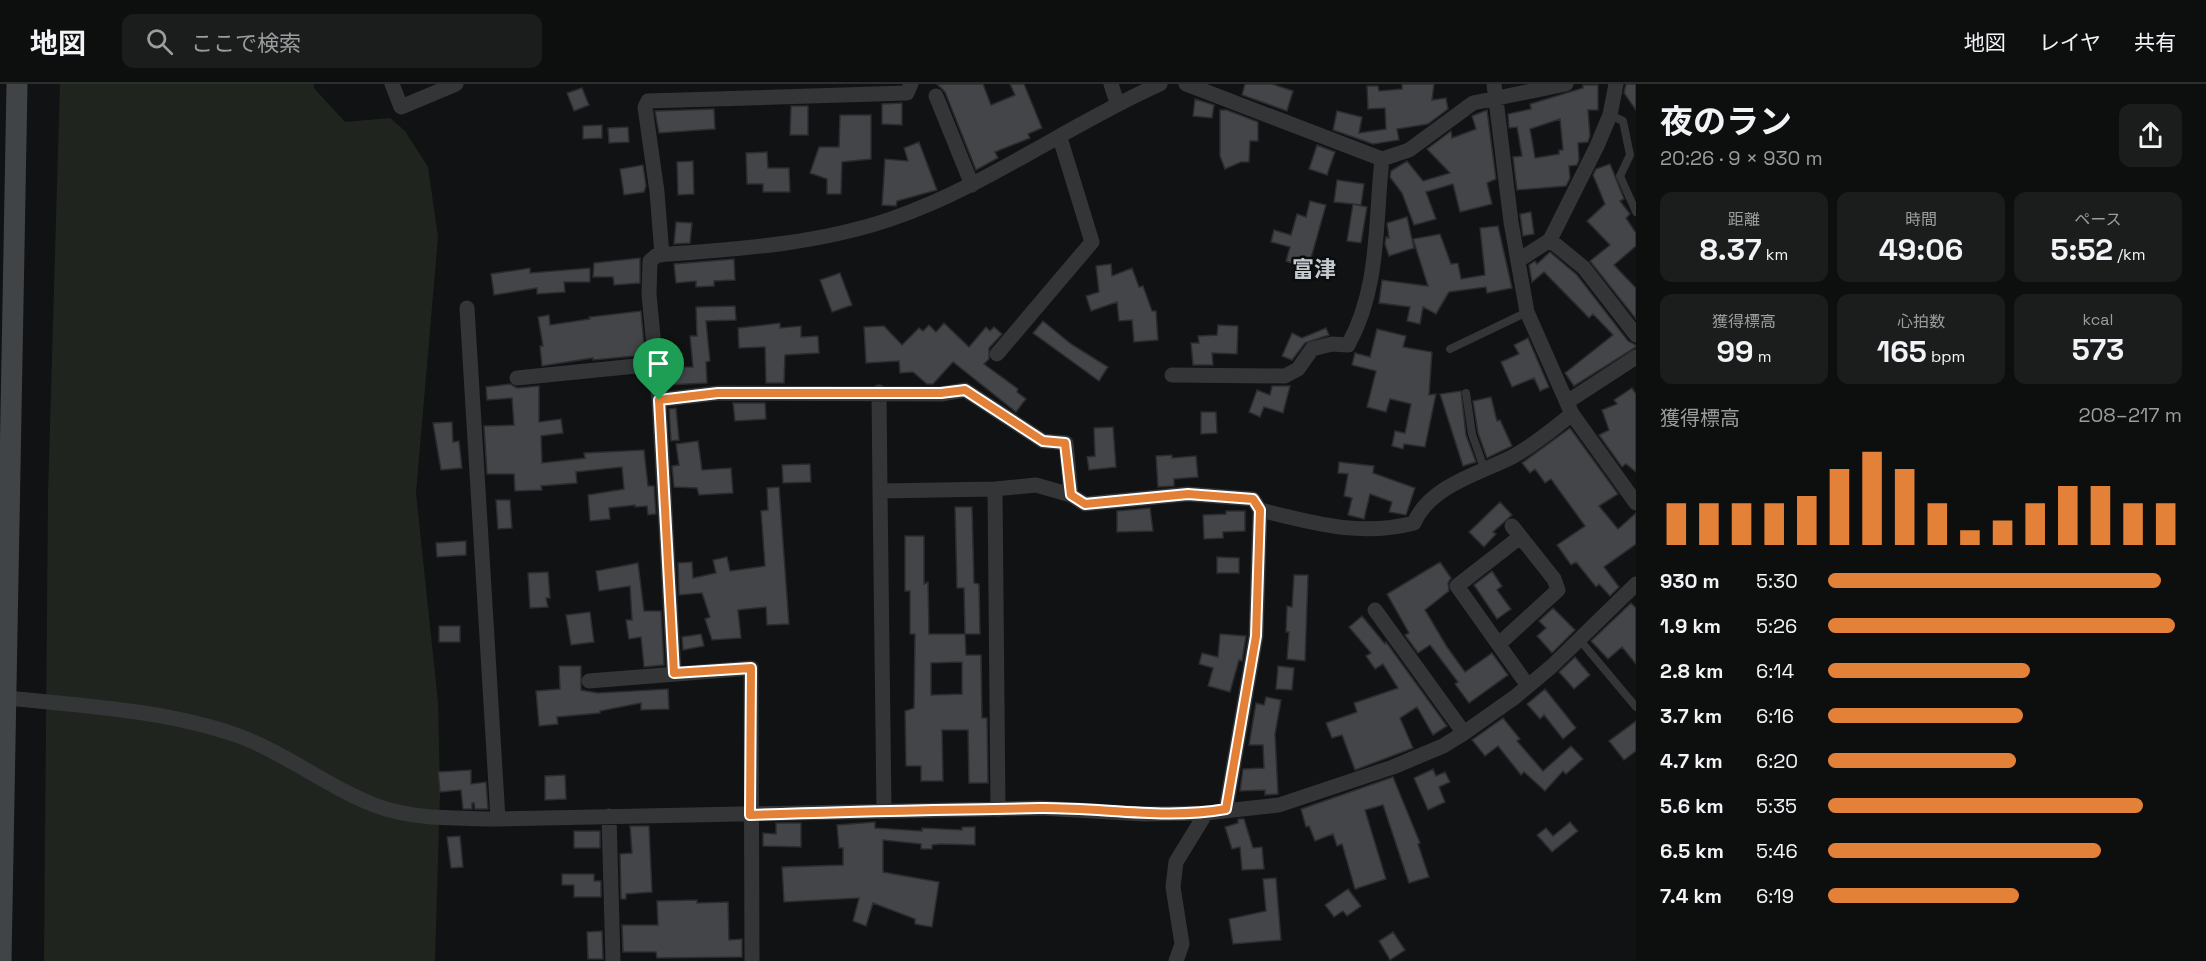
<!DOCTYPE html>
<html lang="ja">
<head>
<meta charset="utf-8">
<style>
  :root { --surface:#0d0e0e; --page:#1b1c1c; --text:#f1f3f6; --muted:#9a9c9e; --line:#2d2e2e; --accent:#e38139 }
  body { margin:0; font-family:"Space Grotesk","Noto Sans JP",sans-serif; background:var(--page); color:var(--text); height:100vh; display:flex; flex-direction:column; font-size:22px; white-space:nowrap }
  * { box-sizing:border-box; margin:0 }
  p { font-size:20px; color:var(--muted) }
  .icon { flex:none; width:33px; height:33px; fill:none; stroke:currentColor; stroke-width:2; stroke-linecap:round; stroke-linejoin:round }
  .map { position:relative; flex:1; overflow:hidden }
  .sheet { display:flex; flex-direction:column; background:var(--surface); width:570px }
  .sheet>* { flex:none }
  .pin { position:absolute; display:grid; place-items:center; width:51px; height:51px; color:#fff; margin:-62px -26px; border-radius:50% 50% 50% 0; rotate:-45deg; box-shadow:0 0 6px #0007 }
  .pin .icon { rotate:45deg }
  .round { display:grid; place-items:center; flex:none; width:63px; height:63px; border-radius:12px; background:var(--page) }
  .summary { display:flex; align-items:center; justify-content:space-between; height:102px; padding:0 24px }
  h1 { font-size:33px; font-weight:700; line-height:45px }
  .metrics { display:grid; grid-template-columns:repeat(3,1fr); gap:9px; height:102px; padding:6px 24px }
  .metrics div { display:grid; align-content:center; border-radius:12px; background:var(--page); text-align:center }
  .metrics b { font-size:30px; font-weight:700 }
  .metrics small { font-size:16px; font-weight:400 }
  .metrics p { font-size:16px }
  .chart { height:168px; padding:12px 24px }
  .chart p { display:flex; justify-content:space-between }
  .chart svg { width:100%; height:108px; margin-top:6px; stroke:var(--accent); stroke-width:6 }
  ul { padding:0 24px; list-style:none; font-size:20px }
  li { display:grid; grid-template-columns:96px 72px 1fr; align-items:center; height:45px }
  li i { height:15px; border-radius:8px; background:var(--accent) }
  header { display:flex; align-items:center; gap:36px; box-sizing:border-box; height:84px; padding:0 30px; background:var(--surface); border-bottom:2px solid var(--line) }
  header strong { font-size:28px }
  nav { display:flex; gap:33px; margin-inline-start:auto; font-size:21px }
  .search { width:420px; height:54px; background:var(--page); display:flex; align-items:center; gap:15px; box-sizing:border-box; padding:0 21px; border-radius:12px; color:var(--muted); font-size:22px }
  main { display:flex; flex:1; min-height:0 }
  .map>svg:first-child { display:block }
</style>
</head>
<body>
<header>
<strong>地図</strong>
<div class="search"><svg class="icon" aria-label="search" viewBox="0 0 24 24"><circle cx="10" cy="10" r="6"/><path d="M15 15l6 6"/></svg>ここで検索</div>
<nav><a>地図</a><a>レイヤ</a><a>共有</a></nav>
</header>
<main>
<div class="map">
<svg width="1636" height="877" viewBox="0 0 1636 877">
  <rect width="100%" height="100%" fill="#111213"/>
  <path fill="#1f251e" d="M60,0H314V4L345,38L390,34L405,47L428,83L438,153L416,409L438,618L440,708L435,877H44L48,411Z"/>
  <path fill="#434548" stroke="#2c2c2f" stroke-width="1.5" fill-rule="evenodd" d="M937,0H983L991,21L1015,11L1010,0H1024L1042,44L1028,50L1030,54L995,68L998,74L976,86L945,8Z
    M1245,0H1272L1293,7L1287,27L1242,11Z
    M1402,0H1434L1432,16L1446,14L1448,25L1428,40L1397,45L1399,56L1373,60L1333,46L1337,27L1362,33L1359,49L1386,45L1385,24L1368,25L1367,2H1378L1379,7L1402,5Z
    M1626,0H1636V26L1624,9Z
    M1583,1H1598V26H1588L1590,52L1588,58L1578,59L1579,76L1577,81L1569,82L1570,94L1566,102L1517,106L1513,73L1522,72L1517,43L1509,44L1508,30L1531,25L1530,20L1583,4ZM1560,35L1563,66H1559V70L1535,74L1530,45Z
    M582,4L589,21L574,27L567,9Z
    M1195,15L1214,21L1212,34L1193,32Z
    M902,19V41L882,40V20Z
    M791,22H808V51H790Z
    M714,25L715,45L659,49L655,27Z
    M1220,26H1227L1258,38V57H1250L1249,78H1241L1225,85L1220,72Z
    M1487,26L1496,95L1487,99L1492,120L1460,128L1453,100L1426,108L1436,135L1414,141L1402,109L1390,93L1391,87L1407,77L1423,97L1450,89L1427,65L1451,47L1452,54L1476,45L1472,32Z
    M840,31H871V75L842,78L841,110H827V95L810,89L819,63H839Z
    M602,41V54L583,55V42Z
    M628,43L629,58L609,59L608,44Z
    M919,58L937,106L897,117L896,122L882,121L885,75L908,77L904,64Z
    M1317,61L1335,68L1327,91L1309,85Z
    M767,68L768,84H789L790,108H763V100H747L746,69Z
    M693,77L694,110L678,111L677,78Z
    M1610,80L1624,115L1620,117L1630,130L1626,134L1636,149V162L1614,181L1636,204V235L1590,177L1610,161L1587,137L1605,120L1593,91L1596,85Z
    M643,81L646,102L644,108L624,111L620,85Z
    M1337,96L1364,100L1361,121L1353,120L1367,123L1361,159L1347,157L1353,120L1334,118Z
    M1310,117L1326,121L1308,185L1286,177L1290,163L1271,158L1274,146L1291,151L1297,130L1306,133Z
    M1531,128L1534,150L1523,152L1520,130Z
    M1407,133L1414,164L1389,172L1385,160L1386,153L1389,154L1387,139Z
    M676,138L692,139L690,159L674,160Z
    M1498,142L1512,204L1487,209L1486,203L1449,208L1436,230L1423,223L1420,240L1407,237L1410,223L1379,219L1382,196L1428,202L1413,155L1440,150L1451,180L1458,179L1461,195L1485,191L1480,144Z
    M1550,168L1577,191L1628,257L1636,261V263L1574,302L1565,289L1613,251L1593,230L1589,234L1544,188L1532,198L1529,181L1535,177L1537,180Z
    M640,174V199L614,201L613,193H593L594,179Z
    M734,175L735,196L714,197V202L696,203V197L676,199L674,180Z
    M1111,180L1112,192L1132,184L1139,203L1143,202L1152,227H1156L1158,256L1134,258L1132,236L1119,237L1117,218L1091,227L1086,212L1099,208L1096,182Z
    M530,184V189L590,184V198H564L565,208L537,210V204L494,211L491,190Z
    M840,189L852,221L832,228L820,196Z
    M735,222L736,236L706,237L710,277L706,278L707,299L667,301L666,283H693L690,252H697L696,223Z
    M641,227L645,271L593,276V274L542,282L540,262H543L538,233L549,231L550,241L590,235L589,233Z
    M1043,237L1071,260L1108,283L1099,297L1033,249Z
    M780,239V244L801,242V253L818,252L819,269L785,271L784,299H766L765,263L739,264L738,244Z
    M944,239L969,263L986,243L990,247L994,243L1002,250L989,264V275L984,280L1018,305L1017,308L1026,315L1016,328L953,278L933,300H927L913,288L900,289L899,277L866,279L864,243L884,242L902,261L919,244L923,247L929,241L936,248Z
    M1218,241L1238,242L1237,270L1212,269L1213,281H1193L1191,259H1199L1198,252L1217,251Z
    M1326,244L1329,251L1305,259L1292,276L1282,272L1292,249L1302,254Z
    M1377,245L1406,252L1403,263L1432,268L1429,311L1436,310L1425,363L1404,360L1403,365L1392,362L1395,347L1405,349L1411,320L1390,315L1386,328L1367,323L1376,287L1352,281L1355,269L1370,273Z
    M1528,254L1549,303L1540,307L1534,294L1512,303L1501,278L1519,270L1514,261Z
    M510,300L517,304L539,302V338L561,335L563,349L541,352L542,379L585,374L584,369L644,366L648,402H654L656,430L648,431L647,422L635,423V421L609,424L610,435L590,437L588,411L624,405L622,383L576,388L577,399L541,402L542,406L515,407L514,390H487L484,342L514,341L512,314L487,316L486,303Z
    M1272,302H1290L1283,329L1264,323L1260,333L1249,328L1257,306L1270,311Z
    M1632,304L1636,310V388L1626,380L1622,383L1599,351L1609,346L1602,326L1617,320L1614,316Z
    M1461,307L1466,351L1476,378L1463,382L1440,310Z
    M1491,313L1497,337L1500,336L1512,362L1487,374L1478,349L1473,317Z
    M733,319H765L766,335L735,337Z
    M676,324L679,356L671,357L669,325Z
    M1201,328H1216L1217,349L1201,350Z
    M452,338L453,358L459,357L462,384L441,386L433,339Z
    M1113,343L1116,383L1089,386L1087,373L1095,372L1094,344Z
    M1570,344L1618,410L1599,422L1618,445L1636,429V460L1604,483L1619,503L1610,512L1599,500L1596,503L1576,478L1571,481L1557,461L1585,442L1551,395L1545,399L1535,385L1530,389L1522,379Z
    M698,357L702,386L731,384L733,409L699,411L697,404L674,403L672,382L679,381L676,360Z
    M1172,371V374L1196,372L1198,393L1174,395V402L1158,403L1156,372Z
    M1339,378L1374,382L1373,389L1415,404L1406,431L1389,428L1392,418L1370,410L1364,435L1348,431L1352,414L1344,412L1348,390L1338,389Z
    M810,380L811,398L783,399L782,381Z
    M779,403L789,540L767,541L766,523L738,526L741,554L712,556L705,535L710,533L702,509L679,511L678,479L692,478L693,494L716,489L713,476L727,473L730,487L765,482L761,427L768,426L767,404Z
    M496,416H510L512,444L498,445Z
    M1500,418L1512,431L1493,448L1496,450L1484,463L1469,448Z
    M955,423H972L974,499L979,500L980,550H965L966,571H981L982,634H987L988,699H969L968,646H942L943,697H921V682H906L905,627L914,624L915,550H910V507H905V452H924V500L928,498L929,550H965L964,504H957ZM962,578V610L931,611V579Z
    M1150,424L1153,447L1117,448V427Z
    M1226,427H1245V447L1223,448V454L1204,455L1203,431L1226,430Z
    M466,457V471L437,473L436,459Z
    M1217,473L1239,474V489H1217Z
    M1440,478L1451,494L1448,499L1449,507L1425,526L1447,563L1465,588L1492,569L1508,591L1469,619L1455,600L1458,598L1430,561L1418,569L1405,551L1409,549L1387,510Z
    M638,479L644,527H661L664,581L644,583L641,553L629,555L626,536H632L630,502L599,507L596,487Z
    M1492,487L1502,502L1497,506L1511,525L1497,535L1474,501Z
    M548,488L550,514H546L548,523L530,524L528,489Z
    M1294,491H1308L1305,577L1287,575L1289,548H1286L1287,522L1292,523Z
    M1631,519L1636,524V580L1622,563L1608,575L1591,557Z
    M1553,524L1575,546L1552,569L1537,552L1546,544L1539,537Z
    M590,528L594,558L571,561L566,531Z
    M1362,532L1385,560L1386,558L1447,642L1433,651L1417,623L1400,634L1413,664L1355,686L1342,651L1332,654L1326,639L1357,628L1354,619L1398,604L1383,580L1375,585L1366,572L1371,569L1349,543Z
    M439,542H460V558H439Z
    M701,550L704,562L683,566L682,553Z
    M1220,550L1246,552L1242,577L1239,576L1230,608L1208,602L1213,584L1199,580L1202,569L1218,573Z
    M1575,573L1590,591L1574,605L1559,588Z
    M559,582H581V606L598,609L668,605L669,625L641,626V619L600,627V629L557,633L558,640L539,642L536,607L560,605Z
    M1278,582L1294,584L1292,606L1276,605Z
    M1545,605L1576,644L1563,655L1544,631L1540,635L1527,620Z
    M1266,613L1281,616L1275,650L1278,710L1265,711V706L1240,707L1243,685L1264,684L1263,661H1249L1256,619L1264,621Z
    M1503,634L1520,655L1517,657L1543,687L1571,662L1583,675L1566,690L1563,687L1545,707L1524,688L1521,691L1498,662L1485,672L1472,656Z
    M1636,637V667L1624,676L1609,657Z
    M1433,685L1436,692L1445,688L1450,698L1439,703L1445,718L1428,726L1414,694Z
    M471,686V700L486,698L488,725H475L474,719H472V725H463L461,706L440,708L438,688Z
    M565,691L566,715L545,716V692Z
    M1393,693L1420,759L1418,760L1429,793L1409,799L1383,721L1365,726L1386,795L1355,805L1342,760L1337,762L1333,750L1315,757L1309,742L1306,743L1301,725Z
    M1238,735H1244L1253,764L1262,763L1264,785L1242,786L1240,763L1232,765L1225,743L1238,739Z
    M875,738V744L922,747V744L962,746V743H975V761L941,760L932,761V765H921V760L883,756V788L939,798L932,843L915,840V835L873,819L866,842L853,837L859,814L784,818L782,783L843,781V764H839L837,741Z
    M1570,738L1578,747L1552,768L1537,751L1546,744L1553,752Z
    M776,739H801V763L763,762V749L776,750Z
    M630,742H649L652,808L626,810V815H621L620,770L632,769Z
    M574,747H600V764H574Z
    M460,752L463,783L451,784L447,753Z
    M562,790H594V797H601V813H574V801H562Z
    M1276,794L1281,856L1233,860L1229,835L1266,827L1263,795Z
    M1348,805L1361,822L1347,832L1343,827L1334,833L1325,821Z
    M697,816V819L728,818L729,856L742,855V873L657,874L656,868H623L622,841H658L657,817Z
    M602,847L603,875H588L587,848Z
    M1393,848L1405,866L1390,876L1379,857Z"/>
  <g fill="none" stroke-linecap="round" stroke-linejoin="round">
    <path stroke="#333537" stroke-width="8" d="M1610,31L1623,37L1630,71L1620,92L1636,128
      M1450,265L1527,228
      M1466,309L1472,350L1484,384
      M1579,555L1636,623"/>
    <path stroke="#333537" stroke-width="15" d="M392,0L401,23L456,0
      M1111,0L1117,19
      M1186,0L1382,75L1409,66L1473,19L1566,0
      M1494,0L1511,138L1527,228L1572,330L1636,419
      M936,12L972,101
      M1550,156L1584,184L1636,251
      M662,171L657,108L645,23L648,17L907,9L911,0
      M1519,176L1550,156L1597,62L1610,31L1616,0
      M467,224L498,735
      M997,270L1092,158L1060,54
      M1172,291L1285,292L1298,285L1312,265L1332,260L1348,261C1380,204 1375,138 1382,75
      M517,294L656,280
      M879,308L880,407
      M659,316L718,309L941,310L965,306L1043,357L1066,359L1071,411
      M1567,318L1636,273
      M995,405L998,726
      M1260,426C1313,439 1360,453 1414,439C1430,402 1478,390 1512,373C1533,362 1553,345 1572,330
      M1520,453L1457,502L1528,602
      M1375,526L1464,649
      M1499,560L1558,506L1554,495L1512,442
      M674,589L659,316L649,210L650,177L657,171C736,165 814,161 891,135C987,102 1068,41 1160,0
      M589,597L751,584L752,877
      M7,614C84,622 166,626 239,652C287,670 329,704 377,722C415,736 458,734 498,735L1040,724L1145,730L1206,729L1279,721L1393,683L1443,662L1464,649L1515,613L1552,582L1636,500
      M884,726L880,407L995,405L1036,401L1071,411L1085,420L1188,410L1253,415L1260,426L1256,552L1226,725
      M609,732L613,877
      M1176,877L1182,860L1173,803L1176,778L1206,729"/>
    <path stroke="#414447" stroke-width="21" d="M1,877L17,0"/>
  </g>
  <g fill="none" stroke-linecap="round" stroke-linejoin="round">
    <g stroke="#fff" stroke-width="12">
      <path id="route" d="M965,306L1043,357L1065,359L1071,411L1085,420L1188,410L1253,415L1260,426L1256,552L1226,725C1164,736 1101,723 1039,724C943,726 846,727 750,731L751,584L674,589L659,316L718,309H941Z"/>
    </g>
    <use href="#route" stroke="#e38139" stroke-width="8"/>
  </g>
  <g text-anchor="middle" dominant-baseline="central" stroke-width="5" stroke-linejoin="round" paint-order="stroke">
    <g font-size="22" font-weight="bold" fill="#c4cacf" stroke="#0c0d0e">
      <text x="1314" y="185">富津</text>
    </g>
  </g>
</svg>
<div class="pin" style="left:659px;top:316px;background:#1e9e55"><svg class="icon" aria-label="arrive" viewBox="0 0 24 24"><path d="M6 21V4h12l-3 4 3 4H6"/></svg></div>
</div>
<section class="sheet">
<div class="summary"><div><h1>夜のラン</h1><p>20:26 · 9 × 930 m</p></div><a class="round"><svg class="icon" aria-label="share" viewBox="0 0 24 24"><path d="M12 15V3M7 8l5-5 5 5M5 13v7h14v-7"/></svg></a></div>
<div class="metrics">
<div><p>距離</p><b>8.37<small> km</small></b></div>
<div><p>時間</p><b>49:06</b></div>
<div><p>ペース</p><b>5:52<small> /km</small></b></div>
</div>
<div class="metrics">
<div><p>獲得標高</p><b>99<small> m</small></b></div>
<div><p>心拍数</p><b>165<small> bpm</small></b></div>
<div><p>kcal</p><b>573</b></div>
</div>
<div class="chart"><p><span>獲得標高</span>208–217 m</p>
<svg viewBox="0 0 160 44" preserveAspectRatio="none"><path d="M5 44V27M15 44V27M25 44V27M35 44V27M45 44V24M55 44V13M65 44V6M75 44V13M85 44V27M95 44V38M105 44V34M115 44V27M125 44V20M135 44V20M145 44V27M155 44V27"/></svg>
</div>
<ul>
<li><b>930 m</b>5:30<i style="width:94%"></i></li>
<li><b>1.9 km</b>5:26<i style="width:98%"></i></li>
<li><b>2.8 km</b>6:14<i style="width:57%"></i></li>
<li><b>3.7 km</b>6:16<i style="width:55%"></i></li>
<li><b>4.7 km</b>6:20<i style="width:53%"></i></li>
<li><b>5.6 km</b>5:35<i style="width:89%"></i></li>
<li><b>6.5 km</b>5:46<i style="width:77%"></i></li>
<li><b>7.4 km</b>6:19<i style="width:54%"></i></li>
</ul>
</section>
</main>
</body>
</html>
